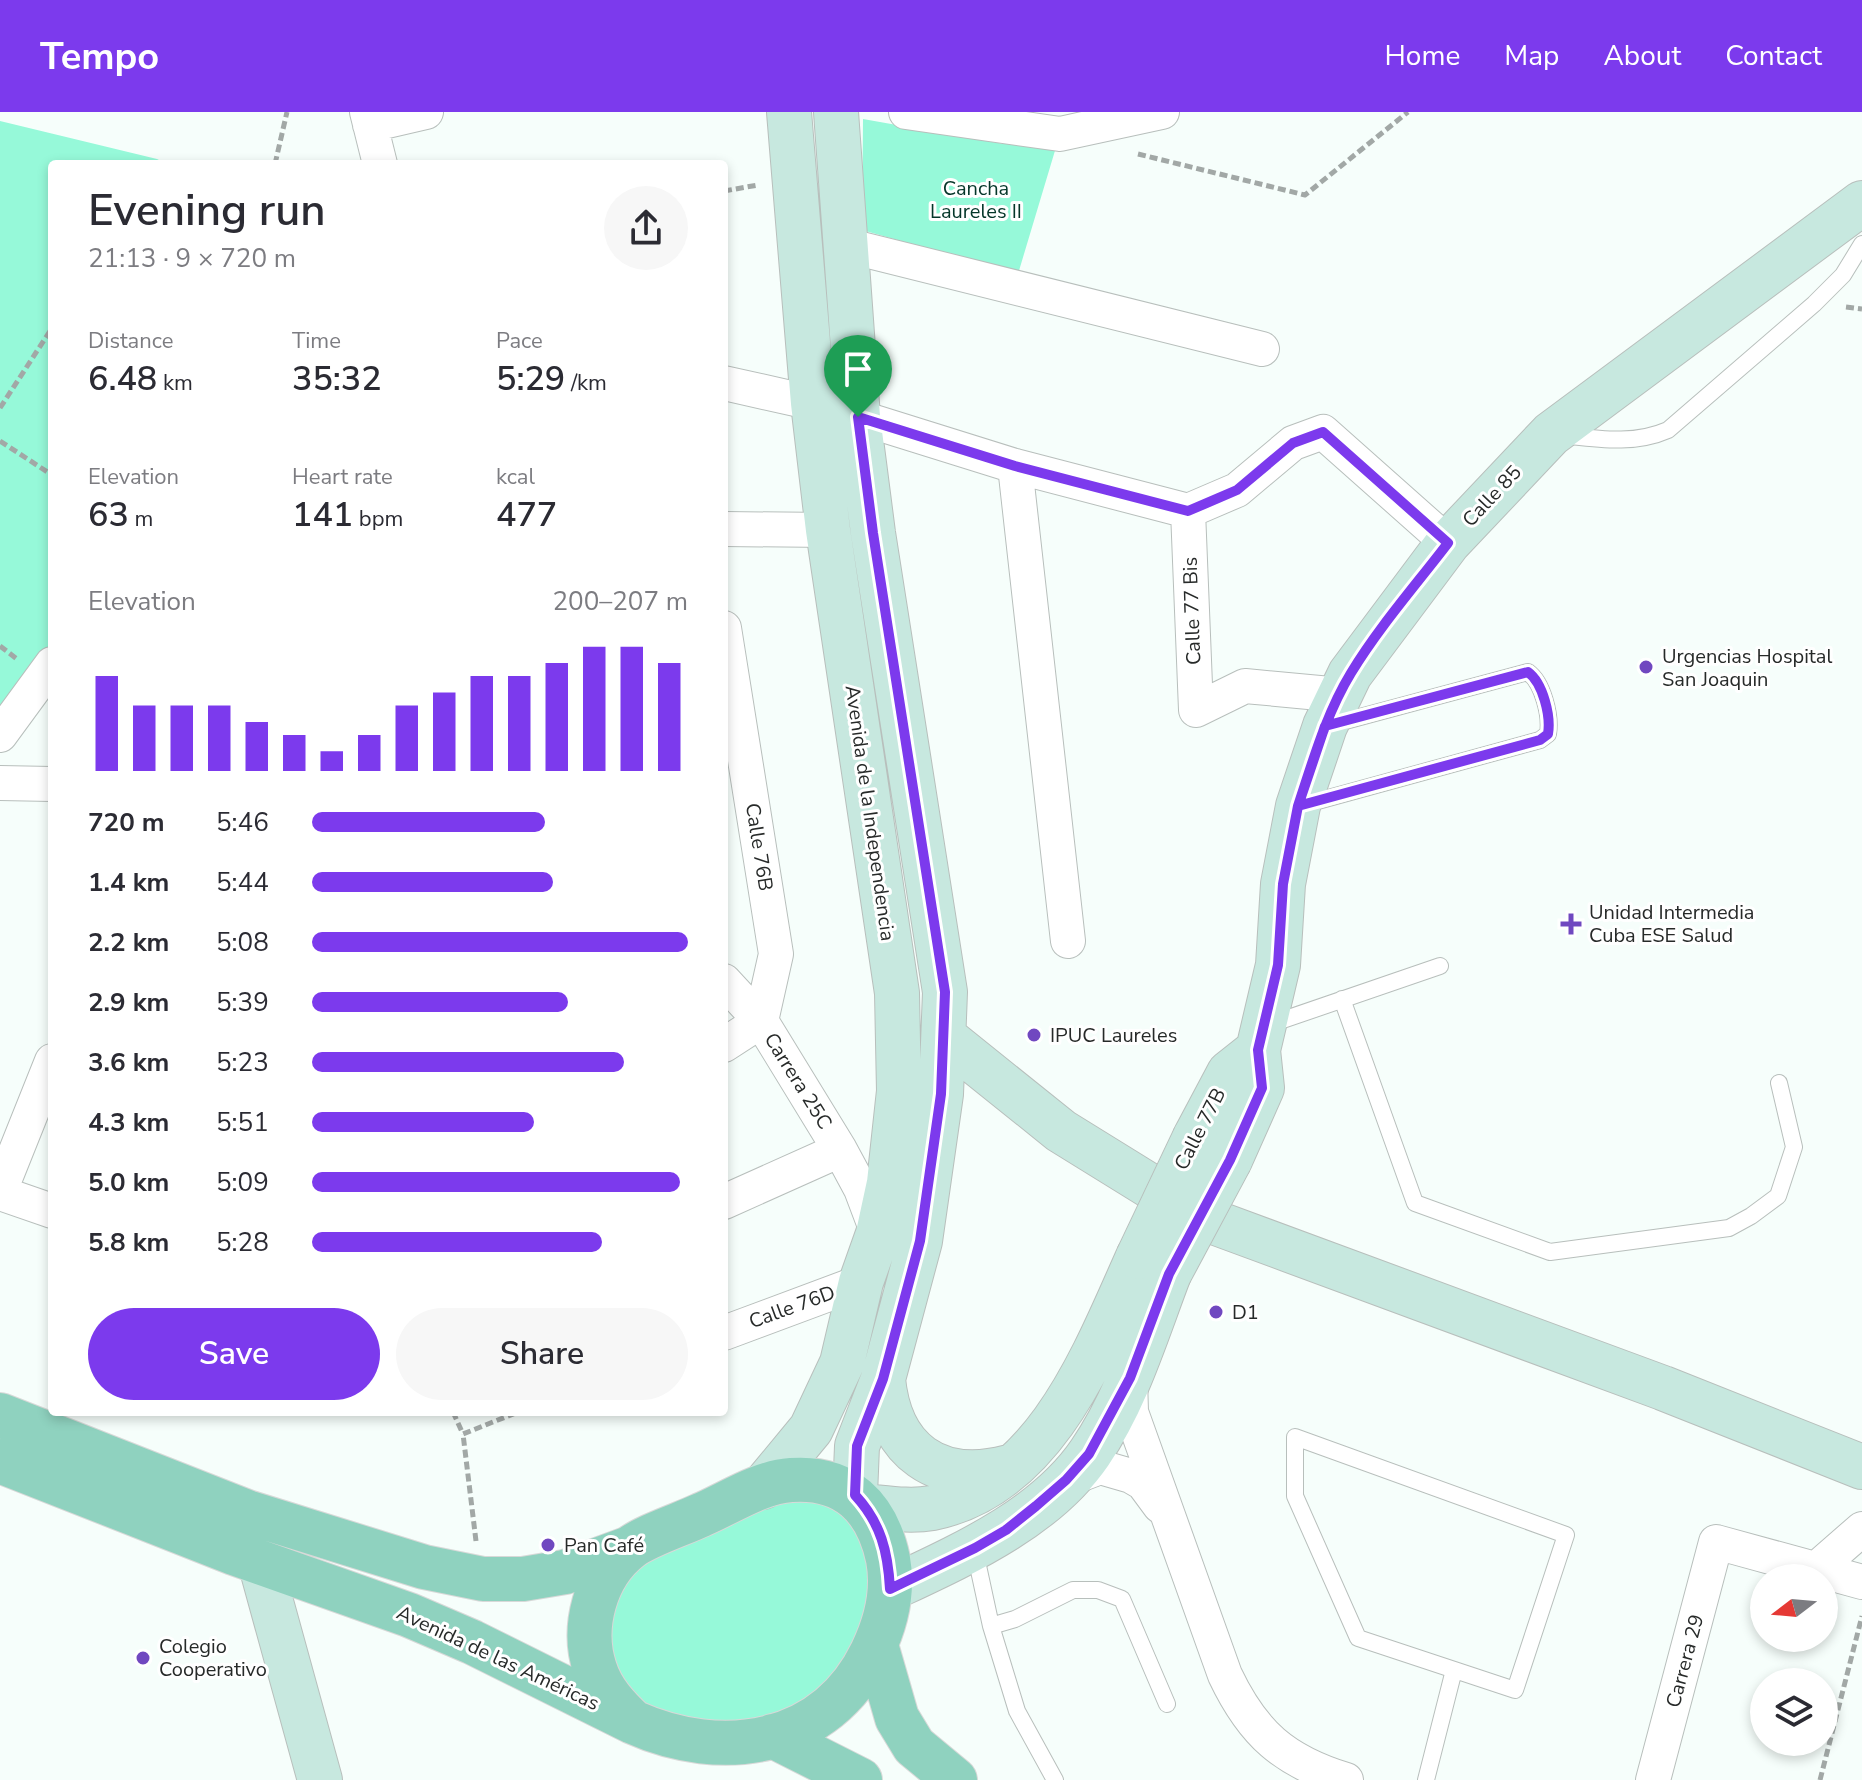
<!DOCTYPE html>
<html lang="en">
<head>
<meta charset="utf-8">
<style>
  :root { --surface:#fff; --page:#f7f7f7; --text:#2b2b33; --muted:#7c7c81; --accent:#7c3aed }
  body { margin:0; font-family:"Nunito Sans",sans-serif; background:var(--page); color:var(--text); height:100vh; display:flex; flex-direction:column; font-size:30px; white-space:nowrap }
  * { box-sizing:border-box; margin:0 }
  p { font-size:26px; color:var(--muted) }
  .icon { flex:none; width:44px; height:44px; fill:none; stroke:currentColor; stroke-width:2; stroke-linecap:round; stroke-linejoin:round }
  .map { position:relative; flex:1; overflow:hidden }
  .details { position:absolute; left:48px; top:48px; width:680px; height:1256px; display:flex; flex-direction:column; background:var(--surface); border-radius:8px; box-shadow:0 4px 12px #0003 }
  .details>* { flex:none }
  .needle { width:52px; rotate:254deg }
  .fabs { position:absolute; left:1750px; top:1452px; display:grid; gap:16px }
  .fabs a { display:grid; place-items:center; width:88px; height:88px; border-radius:50%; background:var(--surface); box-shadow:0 4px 12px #0003; font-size:40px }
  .pin { position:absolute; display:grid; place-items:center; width:68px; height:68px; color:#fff; margin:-82px -34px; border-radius:50% 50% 50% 0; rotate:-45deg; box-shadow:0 0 8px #0007 }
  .pin .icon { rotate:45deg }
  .round { display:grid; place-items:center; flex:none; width:84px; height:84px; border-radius:42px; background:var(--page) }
  .overview { display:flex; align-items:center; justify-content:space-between; height:136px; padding:0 40px }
  h1 { font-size:44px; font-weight:600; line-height:60px }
  .metrics { display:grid; grid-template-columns:repeat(3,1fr); gap:12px; height:136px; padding:8px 40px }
  .metrics div { display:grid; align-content:center }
  .metrics b { font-size:34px; font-weight:600 }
  .metrics small { font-size:22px; font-weight:400 }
  .metrics p { font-size:22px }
  .chart { height:224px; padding:16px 40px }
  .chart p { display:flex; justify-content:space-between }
  .chart svg { width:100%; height:144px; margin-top:8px; stroke:var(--accent); stroke-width:6 }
  .primary-button { display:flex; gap:16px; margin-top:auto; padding:16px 40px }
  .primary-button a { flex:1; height:92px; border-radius:48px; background:var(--accent); color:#fff; font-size:32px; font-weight:600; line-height:92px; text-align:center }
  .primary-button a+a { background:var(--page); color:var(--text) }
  ul { padding:0 40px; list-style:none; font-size:26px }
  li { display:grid; grid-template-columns:128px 96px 1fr; align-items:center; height:60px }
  li i { height:20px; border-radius:10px; background:var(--accent) }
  header { display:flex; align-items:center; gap:48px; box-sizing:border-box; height:112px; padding:0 40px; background:var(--accent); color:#fff }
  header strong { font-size:38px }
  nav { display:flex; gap:44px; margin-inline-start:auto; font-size:28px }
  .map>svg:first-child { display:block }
</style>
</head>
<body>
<header>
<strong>Tempo</strong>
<nav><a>Home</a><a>Map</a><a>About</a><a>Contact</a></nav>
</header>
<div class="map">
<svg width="1862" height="1668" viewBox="0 0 1862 1668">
  <rect width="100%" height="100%" fill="#f6fefb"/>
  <path fill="#96f9d9" d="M863,7L1004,32L1060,22L1018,162L862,118Z
    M0,9L157,47L167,52H52V552L0,623Z
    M837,1375L890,1477L799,1614L633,1610L593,1491L630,1436Z"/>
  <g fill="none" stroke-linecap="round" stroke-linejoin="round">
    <g stroke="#b8bfbc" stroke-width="18">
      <path id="lane" d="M1562,323C1599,327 1634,333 1668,318L1814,192L1843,163L1862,132
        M1303,693L1540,628L1548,622C1551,604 1543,571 1528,560L1334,612
        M1342,887L1415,1091L1550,1140L1729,1116L1751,1104L1778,1084L1794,1035L1779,971
        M1271,912L1440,854
        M1295,1325L1566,1423L1515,1578L1358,1526L1295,1384Z
        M975,1440L991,1514L1015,1507L1073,1478H1098L1122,1487L1167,1592
        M991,1514L1017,1599L1055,1668
        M1426,1668L1454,1558"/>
    </g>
    <g stroke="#b8bfbc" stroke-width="36">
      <path id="street" d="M367,0L380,52
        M906,0L1060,22L1162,0
        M370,13L426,0
        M845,133L1262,237
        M724,271L813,291
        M858,305L1015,354L1188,399L1237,378L1293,331L1323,320L1448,431
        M1015,354L1068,829
        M1188,399L1196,598L1245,574L1341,583
        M724,417L828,418
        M724,516L776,842L761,909L724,933
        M0,623L52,552
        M0,671L52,672
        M724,869L761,909L840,1038L861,1077L878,1122
        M0,1079L52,949
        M0,1081L52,1099
        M724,1090L840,1038
        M724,1221L861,1170
        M1130,1266L1131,1300L1225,1563C1253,1622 1284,1649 1346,1668
        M1066,1368L1100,1355L1131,1364L1143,1371L1160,1394
        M1815,1458L1862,1417
        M1653,1668L1716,1430L1862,1470"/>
    </g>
    <g stroke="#b8bfbc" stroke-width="46">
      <path id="secondary" d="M836,0L858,305L873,421L945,880L941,982L920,1129L883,1267L857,1334L855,1383
        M944,925L1061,1019L1200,1105L1663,1276L1862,1355
        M1195,1025L1229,961L1258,938
        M1230,1048L1262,976L1258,938L1278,853L1283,772L1298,694L1325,614L1350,562L1448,431L1551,322L1862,91
        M883,1267C890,1339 937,1374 1009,1355
        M763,1375L811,1317L842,1251L861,1170L878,1122L889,1071L899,979L897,881L828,418L813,291L789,0
        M865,1394C887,1396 910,1400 932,1396C1046,1374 1096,1238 1138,1145
        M260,1450L320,1668
        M890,1477C960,1444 1045,1407 1090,1341C1127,1287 1146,1222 1169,1162"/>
    </g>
    <g stroke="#d8d9d8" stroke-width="46">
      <path id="primary" d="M0,1303L247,1400L424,1455L483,1467H523L565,1460L630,1436
        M0,1349L234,1441L409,1503L472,1530L633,1610C722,1650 826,1635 872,1540C886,1511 894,1479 888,1447C877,1395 846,1364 791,1368C760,1370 729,1391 701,1403C682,1412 645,1424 630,1436C595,1463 581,1516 595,1557C602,1579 617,1595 633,1610
        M876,1533L897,1606L914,1634L955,1668
        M773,1624L860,1668"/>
    </g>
    <path stroke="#a2a8a6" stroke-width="5" stroke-dasharray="8 4" stroke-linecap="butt" d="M1138,42L1305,83L1408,0
      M275,52L287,0
      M724,79L758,73
      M1846,195L1862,197
      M0,296L52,216
      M0,329L52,363
      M0,534L17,547
      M453,1300L463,1322
      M476,1429L463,1322L518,1300
      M1820,1668L1862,1504"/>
    <use href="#lane" stroke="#fff" stroke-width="16"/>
    <use href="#street" stroke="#fff" stroke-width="34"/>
    <use href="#secondary" stroke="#c7e8df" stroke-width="44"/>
    <use href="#primary" stroke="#8fd2bf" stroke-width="44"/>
    <g stroke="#b8bfbc" stroke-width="46" stroke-linecap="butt">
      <path id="secondary-bridge" d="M1138,1145L1195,1025
        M1169,1162L1230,1048"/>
    </g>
    <use href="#secondary-bridge" stroke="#c7e8df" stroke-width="44"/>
  </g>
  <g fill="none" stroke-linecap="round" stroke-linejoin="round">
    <g stroke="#fff" stroke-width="16">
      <path id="route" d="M858,305L873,421L945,880L941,982L920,1129L883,1267L857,1334L855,1383C881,1411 888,1440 890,1477L975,1436L1006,1418L1036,1394L1066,1368L1089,1342L1130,1266L1169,1162L1230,1048L1262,976L1258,938L1278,853L1283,772L1298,694L1325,614L1528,560C1543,571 1551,604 1548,622L1540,628L1298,694C1313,649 1326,602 1351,561C1379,515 1415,474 1448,431L1323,320L1293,331L1237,378L1188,399L1015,354L858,305"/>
    </g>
    <use href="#route" stroke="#7c3aed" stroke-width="10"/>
  </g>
  <g fill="#7048c0" stroke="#fff" stroke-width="3">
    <circle cx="1646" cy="555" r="8"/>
    <path d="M1567 800h8v8h8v8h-8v8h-8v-8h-8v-8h8z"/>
    <circle cx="1034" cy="923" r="8"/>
    <circle cx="1216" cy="1200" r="8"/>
    <circle cx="548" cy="1433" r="8"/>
    <circle cx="143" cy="1546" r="8"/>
  </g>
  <g text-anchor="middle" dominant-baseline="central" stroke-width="6" stroke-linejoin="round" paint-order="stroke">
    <g font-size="20" fill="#043629" stroke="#fff">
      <text x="976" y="76">Cancha<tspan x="976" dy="23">Laureles II</tspan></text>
    </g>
    <g font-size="20" fill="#272a29" stroke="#fff">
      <text transform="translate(1492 384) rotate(-47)">Calle 85</text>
      <text transform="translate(1192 499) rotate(-92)">Calle 77 Bis</text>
      <text transform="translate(870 701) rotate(82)">Avenida de la Independencia</text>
      <text transform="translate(759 735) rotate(81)">Calle 76B</text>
      <text transform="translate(798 969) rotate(58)">Carrera 25C</text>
      <text transform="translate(1200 1017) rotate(-63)">Calle 77B</text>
      <text transform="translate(792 1195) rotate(-20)">Calle 76D</text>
      <text transform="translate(498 1546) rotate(25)">Avenida de las Américas</text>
      <text transform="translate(1685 1549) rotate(-75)">Carrera 29</text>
    </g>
    <g font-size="20" fill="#272a29" stroke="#fff" text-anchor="start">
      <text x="1662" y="544">Urgencias Hospital<tspan x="1662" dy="23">San Joaquin</tspan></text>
      <text x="1589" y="800">Unidad Intermedia<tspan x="1589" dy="23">Cuba ESE Salud</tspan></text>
      <text x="1050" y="923">IPUC Laureles</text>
      <text x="1232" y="1200">D1</text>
      <text x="564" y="1433">Pan Café</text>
      <text x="159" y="1534">Colegio<tspan x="159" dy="23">Cooperativo</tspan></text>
    </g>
  </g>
</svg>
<div class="fabs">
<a><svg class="needle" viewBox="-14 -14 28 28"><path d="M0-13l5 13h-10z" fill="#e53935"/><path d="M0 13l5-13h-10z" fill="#7c7c81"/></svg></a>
<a><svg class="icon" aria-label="layers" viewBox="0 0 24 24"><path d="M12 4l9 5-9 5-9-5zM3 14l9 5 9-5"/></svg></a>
</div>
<div class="pin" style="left:858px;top:305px;background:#1e9e55"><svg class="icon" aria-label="arrive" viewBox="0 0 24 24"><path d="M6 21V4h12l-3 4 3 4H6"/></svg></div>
<section class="details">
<div class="overview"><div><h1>Evening run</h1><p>21:13 · 9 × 720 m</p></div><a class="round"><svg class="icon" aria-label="share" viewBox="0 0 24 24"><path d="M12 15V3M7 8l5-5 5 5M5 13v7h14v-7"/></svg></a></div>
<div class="metrics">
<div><p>Distance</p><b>6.48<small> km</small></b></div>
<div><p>Time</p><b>35:32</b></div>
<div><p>Pace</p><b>5:29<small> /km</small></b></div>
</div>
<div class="metrics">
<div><p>Elevation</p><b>63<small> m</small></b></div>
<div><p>Heart rate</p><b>141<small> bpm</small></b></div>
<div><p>kcal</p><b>477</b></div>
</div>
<div class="chart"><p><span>Elevation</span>200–207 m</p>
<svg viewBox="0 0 160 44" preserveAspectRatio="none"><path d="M5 44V15M15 44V24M25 44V24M35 44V24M45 44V29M55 44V33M65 44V38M75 44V33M85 44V24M95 44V20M105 44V15M115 44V15M125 44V11M135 44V6M145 44V6M155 44V11"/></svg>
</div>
<ul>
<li><b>720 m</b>5:46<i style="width:62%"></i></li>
<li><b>1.4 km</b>5:44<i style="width:64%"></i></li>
<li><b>2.2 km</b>5:08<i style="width:100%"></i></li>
<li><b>2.9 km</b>5:39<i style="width:68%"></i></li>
<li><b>3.6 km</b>5:23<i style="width:83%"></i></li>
<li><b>4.3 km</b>5:51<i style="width:59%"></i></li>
<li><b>5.0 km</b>5:09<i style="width:98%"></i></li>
<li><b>5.8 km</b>5:28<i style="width:77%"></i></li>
</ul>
<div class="primary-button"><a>Save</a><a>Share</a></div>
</section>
</div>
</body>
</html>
